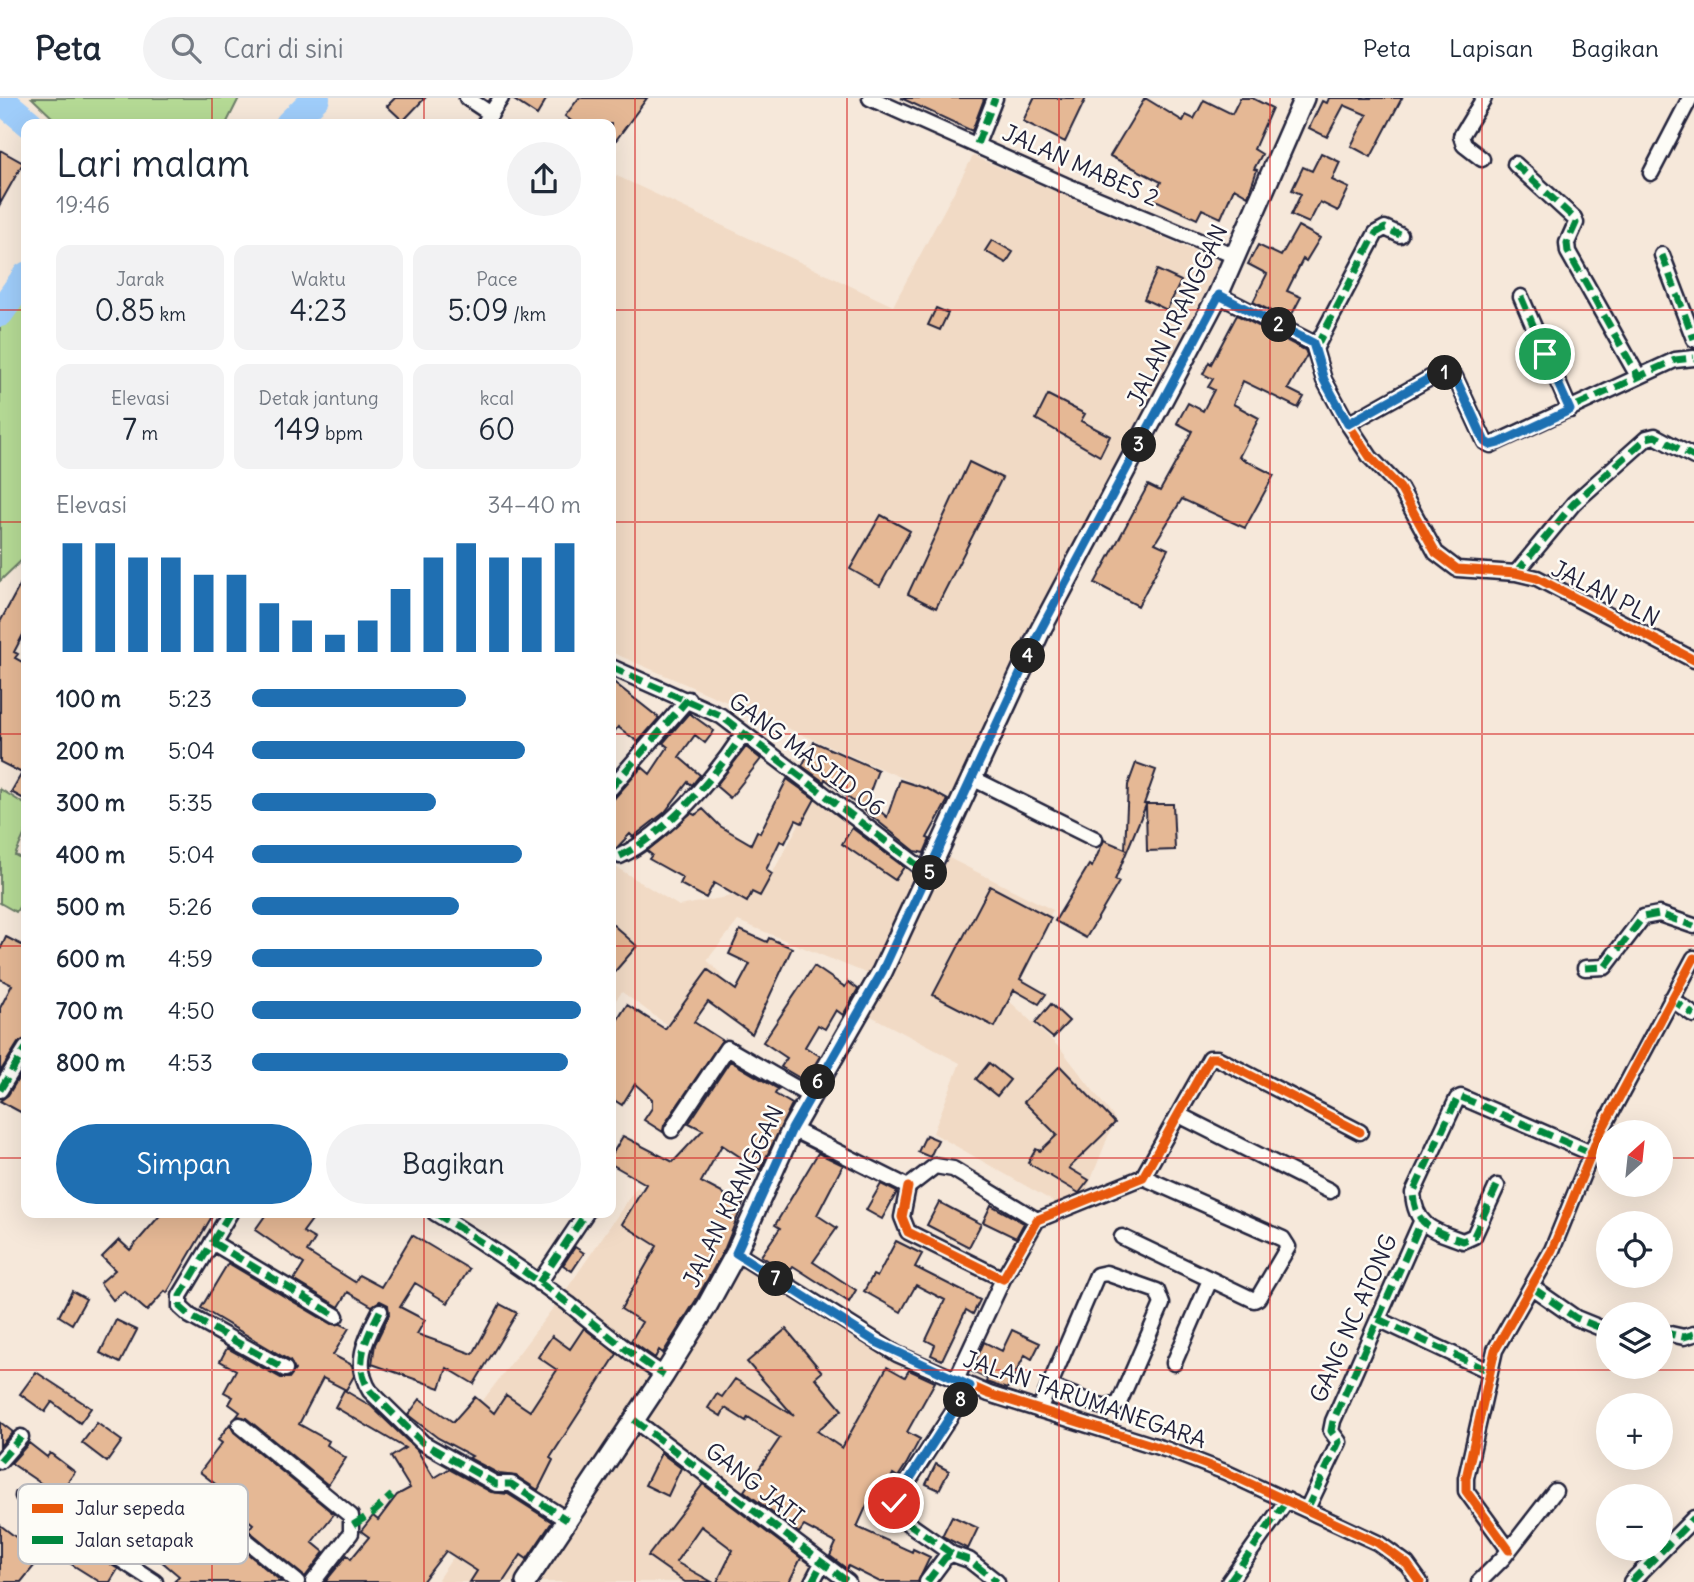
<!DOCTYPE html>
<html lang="id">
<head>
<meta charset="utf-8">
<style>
  :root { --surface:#fff; --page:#f2f2f3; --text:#1f2937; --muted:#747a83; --line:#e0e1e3; --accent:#1f6fb2 }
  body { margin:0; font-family:Delius,sans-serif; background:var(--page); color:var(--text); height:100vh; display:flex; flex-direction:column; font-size:26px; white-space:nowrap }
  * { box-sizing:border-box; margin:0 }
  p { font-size:23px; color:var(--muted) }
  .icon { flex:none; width:38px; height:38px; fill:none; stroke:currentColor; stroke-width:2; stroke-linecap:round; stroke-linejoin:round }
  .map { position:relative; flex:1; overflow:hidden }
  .drawer { position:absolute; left:21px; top:21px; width:595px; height:1099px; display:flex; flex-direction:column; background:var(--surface); border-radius:14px; box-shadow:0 7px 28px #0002 }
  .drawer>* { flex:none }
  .needle { width:46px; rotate:27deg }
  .fabs { position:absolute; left:1596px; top:1022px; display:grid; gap:14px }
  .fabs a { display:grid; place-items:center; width:77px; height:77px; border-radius:50%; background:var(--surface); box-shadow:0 7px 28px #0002; font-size:35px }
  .pin { position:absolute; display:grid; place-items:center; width:60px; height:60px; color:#fff; margin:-30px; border:4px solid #fff; border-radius:50%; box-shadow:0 2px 7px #0007 }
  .km { position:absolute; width:35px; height:35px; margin:-18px; border-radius:50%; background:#222; color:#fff; font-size:19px; line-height:35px; text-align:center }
  .round { display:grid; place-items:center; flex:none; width:74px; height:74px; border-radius:37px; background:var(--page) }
  .headline { display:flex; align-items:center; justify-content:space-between; height:119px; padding:0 35px }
  h1 { font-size:38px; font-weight:600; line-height:52px }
  .metrics { display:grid; grid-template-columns:repeat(3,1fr); gap:10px; height:119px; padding:7px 35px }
  .metrics div { display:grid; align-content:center; border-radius:14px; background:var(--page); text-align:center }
  .metrics b { font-size:30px; font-weight:600 }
  .metrics small { font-size:19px; font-weight:400 }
  .metrics p { font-size:19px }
  .chart { height:196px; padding:14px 35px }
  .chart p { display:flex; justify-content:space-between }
  .chart svg { width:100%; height:126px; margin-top:7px; stroke:var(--accent); stroke-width:6 }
  .action { display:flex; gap:14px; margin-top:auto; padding:14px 35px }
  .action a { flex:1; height:80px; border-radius:42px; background:var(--accent); color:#fff; font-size:28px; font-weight:600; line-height:80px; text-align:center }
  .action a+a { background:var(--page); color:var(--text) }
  ul { padding:0 35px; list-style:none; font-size:23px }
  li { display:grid; grid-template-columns:112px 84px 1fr; align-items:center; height:52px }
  li i { height:18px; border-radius:9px; background:var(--accent) }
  header { display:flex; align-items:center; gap:42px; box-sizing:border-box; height:98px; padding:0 35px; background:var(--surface); border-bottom:2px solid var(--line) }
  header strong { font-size:33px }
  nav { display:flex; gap:38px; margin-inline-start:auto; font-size:24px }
  .search { width:490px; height:63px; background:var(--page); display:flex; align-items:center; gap:18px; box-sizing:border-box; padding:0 24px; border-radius:38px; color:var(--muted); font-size:26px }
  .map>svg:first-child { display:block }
</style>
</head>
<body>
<header>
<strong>Peta</strong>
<div class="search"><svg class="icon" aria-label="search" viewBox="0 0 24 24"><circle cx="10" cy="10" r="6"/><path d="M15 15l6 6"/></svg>Cari di sini</div>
<nav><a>Peta</a><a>Lapisan</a><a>Bagikan</a></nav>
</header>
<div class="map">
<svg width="1694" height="1484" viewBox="0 0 1694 1484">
  <rect width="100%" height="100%" fill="#f6e8da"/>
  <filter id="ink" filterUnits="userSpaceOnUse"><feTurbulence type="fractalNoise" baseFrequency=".0143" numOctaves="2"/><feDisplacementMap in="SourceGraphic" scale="14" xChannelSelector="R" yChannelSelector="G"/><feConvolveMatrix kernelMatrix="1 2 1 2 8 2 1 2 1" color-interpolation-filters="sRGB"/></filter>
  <g filter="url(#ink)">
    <path fill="#f1dac5" d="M973,58L1220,164L951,701L611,554V86L615,77L893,208Z
      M820,688L921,767L929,750L1053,812L1006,900L1061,951L1115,1021L1077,1117L933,1035L960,965L852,908L868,876L738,823L707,862L722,877L678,935L622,894L611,908V766L679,808L763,792Z
      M637,1089L825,1222L903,1268L852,1357L788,1440L819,1462L807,1484H441L438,1481L510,1376L528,1386L554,1355L481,1305L562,1198Z"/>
    <path fill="#b5da95" stroke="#6c7e68" stroke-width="2" d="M32,0H239L226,26H59Z
      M26,182V458L0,483V217Z
      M0,691L26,707V733L15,757L26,763V798L16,814L0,805Z"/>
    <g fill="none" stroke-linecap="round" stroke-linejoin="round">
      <path stroke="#9fcdfa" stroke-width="28" d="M0,1L30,26
        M289,26L316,0
        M0,215L26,178"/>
    </g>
    <path fill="#e5b895" stroke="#22223b" stroke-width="2" d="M395,0H425L403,23L387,8Z
      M511,0H547L537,17Z
      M579,0H647L611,49V26H575L565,18Z
      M901,0H982L984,1L972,33Z
      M1034,0H1086L1065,44L1023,23Z
      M1145,0L1183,23L1186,17L1194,21L1204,2L1232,16L1240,0H1252L1272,10L1254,51L1262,56L1254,71L1257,72L1248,98L1234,90L1221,120L1202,111L1197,121L1153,101L1161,84L1110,58Z
      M1329,0H1402L1371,59L1351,48L1367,17L1344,7L1327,39L1309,30L1322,3L1327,5Z
      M0,52L23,65L0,106Z
      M1321,55L1340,64L1332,82L1349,90L1338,113L1320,104L1309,125L1291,117L1301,96L1292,92L1303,69L1312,73Z
      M1298,128L1320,140L1306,163L1303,161L1287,193L1301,199L1289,222L1253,204L1267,176L1248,166L1258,147L1281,158Z
      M992,142L1013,154L1006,165L985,153Z
      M1157,172L1181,183L1167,212L1144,201Z
      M936,210L948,215L940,232L928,227Z
      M1237,217L1305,252L1307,257L1288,291L1304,299L1298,310L1243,283L1233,306L1259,320L1239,359L1274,377L1245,430L1182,401L1155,445L1168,451L1138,508L1095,485L1148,387L1160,393L1180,357L1192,333L1177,325L1188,305L1203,313L1214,292L1208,289L1213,281L1203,276L1209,264L1211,266Z
      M1048,297L1085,316L1081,323L1110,338L1100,358L1036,321Z
      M969,364L1002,380L936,510L908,496Z
      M881,417L910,433L880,488L850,471Z
      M26,476V531L14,554L18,556L15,560L26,566V702L11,694L22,675L0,664V524Z
      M611,582L659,620L638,644L618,629L611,638Z
      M689,615L714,633L705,645L695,637L679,659L700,677L692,687L688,684L665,714L633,739L630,736L611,756V704L642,669L650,676L668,649L663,645Z
      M814,644L878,672L867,702L887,719L900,682L928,691L948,702L927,740L930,741L924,755L915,753L825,681L824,684L802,668Z
      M746,649L761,661L730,700L716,688Z
      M1136,665L1156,672L1144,706H1173L1175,752L1147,753L1146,707L1115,782L1119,784L1086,840L1055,823L1089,767L1092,769L1104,742L1125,751L1128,687Z
      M787,681L815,701L802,725L796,722L785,745L780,743L766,772L772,776L760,798L752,794L747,804L714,785L706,800L680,786L683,780L649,761L652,757L647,753L691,715L695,717L703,711L720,728L751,746L757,733L760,735Z
      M852,730L904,769L895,782L842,746Z
      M990,788L1051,820L1020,881L1046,896L1039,906L1014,892L995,929L933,897Z
      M611,825L637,848L611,878Z
      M740,832L767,844L769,840L792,850L752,936L708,904L694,924L722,942L664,1027L663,1034L644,1022L652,1010V1001L635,986L622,1007L611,1000V932L627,907L665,931L708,872L736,892L750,866L729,856Z
      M6,839L26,849V940L18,945L0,974V910L12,887L0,881V852Z
      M814,868L845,889L848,884L858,891L843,917L836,912L825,931L818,927L805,949L820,958L805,983L781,969L787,960L763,944Z
      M1051,906L1069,923L1053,940L1035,925Z
      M730,963L778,991L775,996L792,1006L760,1072L722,1047L701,1084L743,1106L725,1150L696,1202L663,1255L659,1252L655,1260L631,1243L642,1224L621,1211L657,1148L622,1126L646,1086L611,1066V1058L623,1038L673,1064L703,1032L689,1025Z
      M989,965L1010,982L997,998L976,981Z
      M26,968V1017L0,1003L8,997Z
      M1060,968L1115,1025L1069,1070L1089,1082L1079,1095L1028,1065L1036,1051L1040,1053L1057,1037L1024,1004Z
      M926,1037L938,1042L930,1059L918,1054Z
      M818,1055L843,1067L817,1117L837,1130L813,1164L856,1192L849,1204L793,1168L788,1175L761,1158L780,1130L775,1127Z
      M881,1086L897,1094L882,1121L866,1112Z
      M939,1104L981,1126L969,1149L927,1127Z
      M991,1107L1024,1125L1016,1140L983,1124Z
      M162,1115H214L167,1195L165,1193L147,1213L124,1193L113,1202L100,1185L115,1172L102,1159L119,1142L130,1152Z
      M267,1115H317L303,1134L315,1141L307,1154L355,1184L359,1177L381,1189L412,1137L469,1171L448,1205L415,1185L400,1209L425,1222L417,1236L473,1256L500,1206L517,1215L474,1286L447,1270L440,1290L372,1266L375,1246L389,1217L388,1207L380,1203L372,1208L348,1194L339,1209L294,1182L304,1166L255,1132Z
      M896,1143L922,1156L915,1169L980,1202L973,1216L966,1212L942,1262L931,1257L935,1247L926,1242L945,1202L916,1187L901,1214L864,1193L873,1177L877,1179Z
      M575,1149L584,1155L572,1173L563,1167Z
      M228,1165L331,1226H341L349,1230L333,1257L352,1267L354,1278L346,1292L323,1280L299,1326L329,1343L327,1347L346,1360L328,1387L246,1320L237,1318L240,1314L229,1306L233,1299L224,1294L236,1272L220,1263L227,1250L281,1280H289L295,1272L290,1263L201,1210Z
      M72,1193L86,1201L72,1226L59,1218Z
      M116,1222L137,1232L120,1265L100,1255Z
      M584,1230L617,1256L550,1360L553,1362L538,1392L516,1378L499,1376L469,1360L472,1358L438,1340L408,1317L420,1301L453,1324L475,1299L494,1315L506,1297L530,1313L557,1272L538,1259L552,1238L570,1251Z
      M786,1231L822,1274L815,1280L842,1312L817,1333L842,1350L887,1269L905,1279L909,1272L935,1284L907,1334L920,1341L907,1365L898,1379L893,1376L881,1403L871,1398L857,1429L912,1454L913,1451L930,1459L918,1484H880L848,1468L847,1471L830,1458L836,1445L804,1428L799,1435L744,1393L780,1340L748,1319L746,1323L725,1310L721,1318L708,1310L717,1296L722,1299L735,1281L794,1318L747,1264Z
      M1012,1232L1040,1245L1032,1261L1025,1257L1007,1291L986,1284L987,1281L971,1273L984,1244L1002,1253Z
      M36,1274L91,1310L80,1325L52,1304L45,1314L20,1296Z
      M344,1292L371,1308L417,1352L434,1380L449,1371L491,1394L508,1396L552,1424L527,1461L521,1457L503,1484H470L477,1473L446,1453L422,1484H325L347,1457L351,1461L369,1439L361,1433L373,1418L378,1422L397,1397L410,1390L391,1359L405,1350L335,1309Z
      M0,1324L13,1334L0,1348Z
      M97,1325L122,1343L107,1364L82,1345Z
      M230,1326L234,1334L334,1416L312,1444L324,1454L305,1479L248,1432L253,1426L214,1395L219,1389L200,1374L222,1345L218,1342Z
      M29,1345L47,1359L50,1355L75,1374L58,1397L11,1365Z
      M661,1355L681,1370L668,1398L645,1387Z
      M936,1366L949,1373L939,1392L926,1386Z
      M703,1386L801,1460L789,1484H717L733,1452L701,1428L676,1464L712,1484H685L648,1458Z
      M952,1418L978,1430L968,1451L942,1438Z
      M193,1421L213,1437L218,1431L282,1484H174L179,1478L160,1462Z
      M0,1427L30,1450L32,1447L44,1456L21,1484H0Z
      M73,1443L118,1471L110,1484H100L63,1461Z"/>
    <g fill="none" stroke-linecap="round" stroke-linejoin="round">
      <g stroke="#22223b" stroke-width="19">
        <path id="minor" d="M467,0L491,16
          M870,0L1065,87L1235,158
          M484,26L501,0
          M977,46L995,0
          M1482,61L1464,47L1461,38L1484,0
          M1515,66L1574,120L1576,125L1567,145L1568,154L1638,278
          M1651,75L1690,0
          M1662,157L1694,241
          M1218,197L1313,245L1324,282L1348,326L1370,359L1400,390L1436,455L1457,471L1516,475L1537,480L1694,562
          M1521,199L1570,312
          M1316,249L1376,135L1385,130L1400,137
          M1348,326L1439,275L1455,279L1485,344L1491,347L1675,262L1694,260
          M1516,475L1574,405L1647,340L1655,338L1694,359
          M611,569L721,618L930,777
          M972,680L1095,741
          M611,690L688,601
          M620,758C666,736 715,679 743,636
          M1585,870L1605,869L1643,819L1659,816L1694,828
          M1671,901L1694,917
          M0,992L26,950
          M1179,1017L1330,1093
          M792,1031L908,1089L935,1068L953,1071L1037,1122
          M672,1032L727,950L810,998
          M1497,1088L1474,1138L1463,1143C1434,1133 1415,1129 1413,1095L1457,1001L1461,999L1591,1055
          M908,1089L902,1119L908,1134L1003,1181L1037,1122L1143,1079L1210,960H1217L1360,1034
          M230,1115L180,1198V1209L190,1218L285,1271
          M435,1115C481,1143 526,1174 569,1206C600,1231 630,1256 664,1277
          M1122,1139L1254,1202L1258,1200L1288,1149L1283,1141L1143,1079
          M212,1144L336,1218
          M736,1155L897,1256L989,1296L1168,1352L1225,1374L1378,1445L1407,1466L1420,1484
          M539,1185L586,1115
          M1533,1190L1576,1220L1608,1233
          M380,1213C367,1239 352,1265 370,1293L423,1345L496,1386H511L567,1422
          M1378,1221L1489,1273
          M1661,1234L1684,1239L1694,1236
          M1174,1265L1210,1182
          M956,1282L1003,1181
          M1039,1312L1097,1177L1106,1175L1157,1193L1162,1206L1119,1305L1105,1310L1050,1288
          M634,1322L848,1484
          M240,1327L351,1418V1435L313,1484
          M0,1363L21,1339
          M23,1398L155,1484
          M198,1403L297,1484
          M1307,1411L1339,1344L1331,1333L1333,1323L1421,1124
          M1509,1452L1466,1393V1380L1495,1252L1552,1152L1598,1039L1694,860
          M952,1456L892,1414L894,1405L970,1288
          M812,1484L821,1467
          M927,1484L945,1460L952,1456L969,1462L997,1484
          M1229,1484L1287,1402
          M1479,1484L1503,1460L1555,1393
          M1631,1484L1694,1420"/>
      </g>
      <g stroke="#22223b" stroke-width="24">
        <path id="secondary" d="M526,1484L664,1277L707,1208L736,1155L792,1031L882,874L1040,533L1218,197L1304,0"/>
      </g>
      <use href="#minor" stroke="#fdfcf7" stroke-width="14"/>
      <use href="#secondary" stroke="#fdfcf7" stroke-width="19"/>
      <path stroke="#00873e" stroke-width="7" stroke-dasharray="14 7" stroke-linecap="butt" d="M977,46L995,0
        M1515,66L1574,120L1576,125L1567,145L1568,154L1638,278
        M1662,157L1694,241
        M1521,199L1570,312
        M1316,249L1376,135L1385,130L1400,137
        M1348,326L1439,275L1455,279L1485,344L1491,347L1675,262L1694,260
        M1516,475L1574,405L1647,340L1655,338L1694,359
        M611,569L721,618L930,777
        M611,690L688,601
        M620,758C666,736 715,679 743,636
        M1585,870L1605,869L1643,819L1659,816L1694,828
        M1671,901L1694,917
        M0,992L26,950
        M1497,1088L1474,1138L1463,1143C1434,1133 1415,1129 1413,1095L1457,1001L1461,999L1591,1055
        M230,1115L180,1198V1209L190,1218L285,1271
        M435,1115C481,1143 526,1174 569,1206C600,1231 630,1256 664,1277
        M212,1144L336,1218
        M539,1185L586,1115
        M1533,1190L1576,1220L1608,1233
        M380,1213C367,1239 352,1265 370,1293L423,1345L496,1386H511L567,1422
        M1378,1221L1489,1273
        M1661,1234L1684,1239L1694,1236
        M634,1322L848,1484
        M0,1363L21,1339
        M1307,1411L1339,1344L1331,1333L1333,1323L1421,1124
        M353,1427L374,1414L392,1397
        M952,1456L892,1414L894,1405L970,1288
        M812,1484L821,1467
        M927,1484L945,1460L952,1456L969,1462L997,1484
        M1229,1484L1287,1402
        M1631,1484L1694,1420"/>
      <g stroke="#fdfcf7" stroke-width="13">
        <path id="cycleway" d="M1218,197L1313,245L1324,282L1348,326L1370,359L1400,390L1436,455L1457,471L1516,475L1537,480L1694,562
          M908,1089L902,1119L908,1134L1003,1181L1037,1122L1143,1079L1210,960H1217L1360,1034
          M736,1155L897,1256L989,1296L1168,1352L1225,1374L1378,1445L1407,1466L1420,1484
          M1509,1452L1466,1393V1380L1495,1252L1552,1152L1598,1039L1694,860"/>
      </g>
      <use href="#cycleway" stroke="#e8590c" stroke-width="9"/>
    </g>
  </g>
  <g fill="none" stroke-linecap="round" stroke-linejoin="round" filter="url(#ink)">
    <g stroke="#fff" stroke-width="14">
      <path id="route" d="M894,1405L970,1288L876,1244L736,1155L792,1031L882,874L1040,533L1219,197L1313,245L1324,282L1348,326L1439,275L1455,279L1485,344L1491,347L1499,345L1570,312L1545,256"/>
    </g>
    <use href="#route" stroke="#1f6fb2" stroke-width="9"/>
  </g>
  <path fill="none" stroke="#d62828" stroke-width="2" stroke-opacity="0.55" d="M212,0V26M424,0V26M635,0V1484M847,0V1484M1059,0V1484M1270,0V1484M1482,0V1484M0,212H26M611,212H1694M0,424H26M611,424H1694M0,636H26M611,636H1694M0,848H26M611,848H1694M0,1060H26M611,1060H1608M1661,1060H1694M212,1115V1484M424,1115V1484M0,1272H1694"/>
  <g text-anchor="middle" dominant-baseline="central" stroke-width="5" stroke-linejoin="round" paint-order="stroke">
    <g font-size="23" fill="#22223b" stroke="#fdfcf7">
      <text transform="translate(1081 67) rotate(24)">JALAN MABES 2</text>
      <text transform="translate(1177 217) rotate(-64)">JALAN KRANGGAN</text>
      <text transform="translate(1606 495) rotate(27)">JALAN PLN</text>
      <text transform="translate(807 656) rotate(37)">GANG MASJID 06</text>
      <text transform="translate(733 1098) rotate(-64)">JALAN KRANGGAN</text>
      <text transform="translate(1353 1220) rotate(-66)">GANG NC ATONG</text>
      <text transform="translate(1085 1301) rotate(19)">JALAN TARUMANEGARA</text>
      <text transform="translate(755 1385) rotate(38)">GANG JATI</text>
    </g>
  </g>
  <rect x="18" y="1386" width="230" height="80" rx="10" fill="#fdfcf7" stroke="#bbbbbf" stroke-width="2"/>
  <rect x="32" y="1406" width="31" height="9" fill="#e8590c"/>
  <rect x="32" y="1438" width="31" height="8" fill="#00873e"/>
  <g font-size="19" fill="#22223b">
    <text x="75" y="1417">Jalur sepeda</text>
    <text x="75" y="1449">Jalan setapak</text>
  </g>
</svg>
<div class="fabs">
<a><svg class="needle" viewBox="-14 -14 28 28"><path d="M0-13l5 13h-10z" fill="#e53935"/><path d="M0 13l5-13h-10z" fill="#747a83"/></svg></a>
<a><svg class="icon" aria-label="locate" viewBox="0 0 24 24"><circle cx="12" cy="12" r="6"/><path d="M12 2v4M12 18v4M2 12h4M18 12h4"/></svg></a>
<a><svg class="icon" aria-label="layers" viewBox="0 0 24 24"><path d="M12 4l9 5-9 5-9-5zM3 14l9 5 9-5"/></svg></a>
<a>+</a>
<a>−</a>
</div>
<div class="pin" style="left:1545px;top:256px;background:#1e9e55"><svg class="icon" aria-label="arrive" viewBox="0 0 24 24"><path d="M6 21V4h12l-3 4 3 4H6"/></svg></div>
<div class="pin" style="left:894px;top:1405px;background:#d93025"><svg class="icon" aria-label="check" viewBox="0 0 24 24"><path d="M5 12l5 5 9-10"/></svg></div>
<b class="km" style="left:1445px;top:275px">1</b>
<b class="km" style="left:1279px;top:227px">2</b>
<b class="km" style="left:1139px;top:347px">3</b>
<b class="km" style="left:1028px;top:558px">4</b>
<b class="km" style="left:930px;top:775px">5</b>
<b class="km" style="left:818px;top:984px">6</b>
<b class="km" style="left:776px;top:1181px">7</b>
<b class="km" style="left:961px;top:1302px">8</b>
<section class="drawer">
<div class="headline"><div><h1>Lari malam</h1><p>19:46</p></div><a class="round"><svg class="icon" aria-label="share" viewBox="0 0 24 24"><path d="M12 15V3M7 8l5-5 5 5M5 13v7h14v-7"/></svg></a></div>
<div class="metrics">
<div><p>Jarak</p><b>0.85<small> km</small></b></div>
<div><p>Waktu</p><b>4:23</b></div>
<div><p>Pace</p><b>5:09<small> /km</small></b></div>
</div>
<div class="metrics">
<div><p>Elevasi</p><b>7<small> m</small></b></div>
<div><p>Detak jantung</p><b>149<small> bpm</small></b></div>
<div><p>kcal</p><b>60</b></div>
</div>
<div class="chart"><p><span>Elevasi</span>34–40 m</p>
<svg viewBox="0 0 160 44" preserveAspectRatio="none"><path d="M5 44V6M15 44V6M25 44V11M35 44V11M45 44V17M55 44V17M65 44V27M75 44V33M85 44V38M95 44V33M105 44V22M115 44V11M125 44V6M135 44V11M145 44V11M155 44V6"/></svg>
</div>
<ul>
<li><b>100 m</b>5:23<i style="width:65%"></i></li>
<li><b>200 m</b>5:04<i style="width:83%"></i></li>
<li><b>300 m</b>5:35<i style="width:56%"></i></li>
<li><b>400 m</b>5:04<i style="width:82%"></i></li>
<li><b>500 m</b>5:26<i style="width:63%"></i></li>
<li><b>600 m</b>4:59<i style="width:88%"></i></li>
<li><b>700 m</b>4:50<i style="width:100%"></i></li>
<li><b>800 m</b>4:53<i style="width:96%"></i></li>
</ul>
<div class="action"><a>Simpan</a><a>Bagikan</a></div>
</section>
</div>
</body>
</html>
